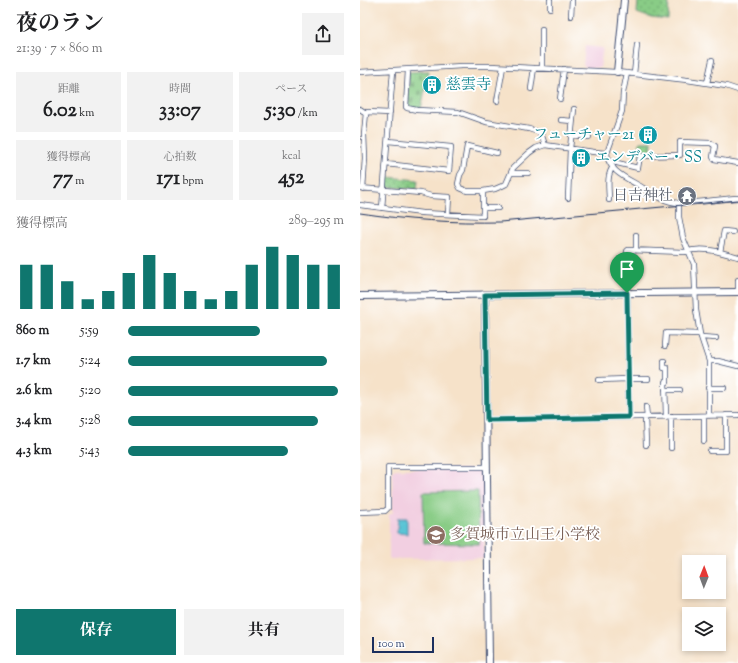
<!DOCTYPE html>
<html lang="ja">
<head>
<meta charset="utf-8">
<style>
  :root { --surface:#fff; --page:#f2f2f2; --text:#202124; --muted:#757577; --accent:#0f766e }
  body { margin:0; font-family:"Sorts Mill Goudy","Noto Serif JP",serif; background:var(--page); color:var(--text); height:100vh; display:flex; flex-direction:column; font-size:15px; white-space:nowrap }
  * { box-sizing:border-box; margin:0 }
  p { font-size:13px; color:var(--muted) }
  .icon { flex:none; width:22px; height:22px; fill:none; stroke:currentColor; stroke-width:2; stroke-linecap:round; stroke-linejoin:round }
  .map { position:relative; flex:1; overflow:hidden }
  .details { display:flex; flex-direction:column; background:var(--surface); width:360px }
  .details>* { flex:none }
  .needle { width:26px; rotate:1deg }
  .fabs { position:absolute; left:322px; top:555px; display:grid; gap:8px }
  .fabs a { display:grid; place-items:center; width:44px; height:44px; border-radius:0px; background:var(--surface); box-shadow:0 2px 6px #0003; font-size:20px }
  .scale { position:absolute; left:12px; bottom:10px; width:62px; box-sizing:border-box; padding-left:4px; border:2px solid #1b2f5e; border-top:0; font-size:11px; line-height:14px; white-space:nowrap; color:#1b2f5e; -webkit-text-stroke:3px #fff; paint-order:stroke }
  .pin { position:absolute; display:grid; place-items:center; width:34px; height:34px; color:#fff; margin:-41px -17px; border-radius:50% 50% 50% 0; rotate:-45deg; box-shadow:0 0 4px #0007 }
  .pin .icon { rotate:45deg }
  .round { display:grid; place-items:center; flex:none; width:42px; height:42px; border-radius:0px; background:var(--page) }
  .overview { display:flex; align-items:center; justify-content:space-between; height:68px; padding:0 16px }
  h1 { font-size:22px; font-weight:700; line-height:30px }
  .metrics { display:grid; grid-template-columns:repeat(3,1fr); gap:6px; height:68px; padding:4px 16px }
  .metrics div { display:grid; align-content:center; border-radius:0px; background:var(--page); text-align:center }
  .metrics b { font-size:20px; font-weight:700 }
  .metrics small { font-size:11px; font-weight:400 }
  .metrics p { font-size:11px }
  .chart { height:112px; padding:8px 16px }
  .chart p { display:flex; justify-content:space-between }
  .chart svg { width:100%; height:72px; margin-top:4px; stroke:var(--accent); stroke-width:6 }
  .cta { display:flex; gap:8px; margin-top:auto; padding:8px 16px }
  .cta a { flex:1; height:46px; border-radius:0px; background:var(--accent); color:#fff; font-size:16px; font-weight:700; line-height:46px; text-align:center }
  .cta a+a { background:var(--page); color:var(--text) }
  ul { padding:0 16px; list-style:none; font-size:13px }
  li { display:grid; grid-template-columns:64px 48px 1fr; align-items:center; height:30px }
  li i { height:10px; border-radius:5px; background:var(--accent) }
  main { display:flex; flex:1; min-height:0 }
  .map>svg:first-child { display:block }
</style>
</head>
<body>
<main>
<section class="details">
<div class="overview"><div><h1>夜のラン</h1><p>21:39 · 7 × 860 m</p></div><a class="round"><svg class="icon" aria-label="share" viewBox="0 0 24 24"><path d="M12 15V3M7 8l5-5 5 5M5 13v7h14v-7"/></svg></a></div>
<div class="metrics">
<div><p>距離</p><b>6.02<small> km</small></b></div>
<div><p>時間</p><b>33:07</b></div>
<div><p>ペース</p><b>5:30<small> /km</small></b></div>
</div>
<div class="metrics">
<div><p>獲得標高</p><b>77<small> m</small></b></div>
<div><p>心拍数</p><b>171<small> bpm</small></b></div>
<div><p>kcal</p><b>452</b></div>
</div>
<div class="chart"><p><span>獲得標高</span>289–295 m</p>
<svg viewBox="0 0 160 44" preserveAspectRatio="none"><path d="M5 44V17M15 44V17M25 44V27M35 44V38M45 44V33M55 44V22M65 44V11M75 44V22M85 44V33M95 44V38M105 44V33M115 44V17M125 44V6M135 44V11M145 44V17M155 44V17"/></svg>
</div>
<ul>
<li><b>860 m</b>5:59<i style="width:61%"></i></li>
<li><b>1.7 km</b>5:24<i style="width:92%"></i></li>
<li><b>2.6 km</b>5:20<i style="width:97%"></i></li>
<li><b>3.4 km</b>5:28<i style="width:88%"></i></li>
<li><b>4.3 km</b>5:43<i style="width:74%"></i></li>
</ul>
<div class="cta"><a>保存</a><a>共有</a></div>
</section>
<div class="map">
<svg width="378" height="663" viewBox="0 0 378 663">
  <defs>
    <pattern id="grass-dots" width="8" height="8" patternUnits="userSpaceOnUse"><rect width="8" height="8" fill="#89cc86"/><path d="M2 2h.1M6 6h.1" fill="none" stroke="#6fa671" stroke-width="1.8" stroke-linecap="round"/></pattern>
    <pattern id="cemetery-stones" width="16" height="16" patternUnits="userSpaceOnUse"><rect width="16" height="16" fill="#89cc86"/><path d="M2 7V4a2 2 0 0 1 4 0v3zM10 15v-3a2 2 0 0 1 4 0v3z" fill="#6fa671"/></pattern>
  </defs>
  <rect width="100%" height="100%" fill="#fff"/>
  <filter id="ink" filterUnits="userSpaceOnUse"><feTurbulence type="fractalNoise" baseFrequency=".025" numOctaves="2"/><feDisplacementMap in="SourceGraphic" scale="8" xChannelSelector="R" yChannelSelector="G"/><feConvolveMatrix kernelMatrix="1 2 1 2 8 2 1 2 1" color-interpolation-filters="sRGB"/></filter>
  <filter id="wash" filterUnits="userSpaceOnUse"><feTurbulence type="fractalNoise" baseFrequency=".012" numOctaves="4" result="noise"/><feDisplacementMap in="SourceGraphic" scale="16" xChannelSelector="R" yChannelSelector="G"/><feGaussianBlur stdDeviation="0.9" result="paint"/><feColorMatrix in="noise" values="0 0 0 0 0 0 0 0 0 0 0 0 0 0 0 0 0 1.4 0 .05"/><feComposite in="paint" operator="in"/></filter>
  <g filter="url(#wash)">
    <rect width="100%" height="100%" fill="#f6e2c9"/>
    <path fill="#f2cfe1" d="M225,46L243,48L240,68H227L223,65Z
      M35,469H122L125,471L124,558L29,559V513H33L32,472Z"/>
    <path fill="url(#grass-dots)" stroke="#527e72" d="M278,0H309L308,20L291,18L277,13Z
      M280,142H292L291,153H279Z
      M27,177L58,180L57,189L27,187L26,185Z"/>
    <path fill="url(#cemetery-stones)" stroke="#527e72" d="M69,71L61,109L48,107L49,72Z"/>
    <path fill="#89cc86" stroke="#527e72" d="M118,491L119,544L64,543L63,492Z"/>
    <path fill="#5ac4d5" stroke="#3a7a9a" d="M38,518H47V534L37,533Z"/>
  </g>
  <g filter="url(#ink)">
    <g fill="none" stroke-linecap="round" stroke-linejoin="round">
      <g stroke="#3c4a6e" stroke-width="6">
        <path id="minor" d="M190,8V0
          M211,16L212,0
          M182,68V29
          M48,70L46,107L47,108L57,110L98,112L126,122L169,129L178,132L182,136L185,145
          M0,72L102,66H131L257,72L327,80L366,86L378,90
          M267,73L263,93L262,111L247,153C248,171 266,178 280,186C293,194 304,202 319,203C339,203 359,199 378,198
          M274,74L277,45
          M347,83L352,60
          M171,89L174,68
          M200,99L204,69
          M137,101L143,67
          M0,109L6,113
          M201,120L212,121
          M211,135L229,137
          M137,153L107,146L103,170L100,175L98,184L100,188L107,191H123L135,189L142,186L146,184L153,168L169,153L176,148L185,145L234,152L247,153
          M249,161L278,168L280,156L320,155V142L351,143L355,146L353,157L354,159L378,163
          M26,164L89,171L91,147L28,141
          M151,173H168
          M0,188L61,193L71,196L89,197L88,214
          M3,189L5,158L4,134L6,113L8,112L30,113
          M208,198L210,149L214,109
          M249,200C249,190 246,175 253,167
          M319,203V217L323,238L334,264L336,310L340,334L349,361V416
          M0,205L62,213L123,216V191
          M22,208L33,71
          M123,208H138
          M276,235V250
          M360,252L364,231L373,232
          M378,292V280
          M341,337L356,338
          M305,346L306,333L340,334
          M304,361V368H307V382H305L306,417
          M349,361H358L378,366
          M239,380L268,379L267,251L268,250L325,252C342,246 361,252 378,257
          M348,388H364
          M305,390H320
          M286,407L287,417
          M269,417L268,379H288
          M285,417L286,445
          M127,420L378,415
          M344,441V416
          M311,448V416
          M350,451H366V415
          M0,512L25,511L28,508V467H127"/>
      </g>
      <g stroke="#3c4a6e" stroke-width="8">
        <path id="tertiary" d="M257,72L264,0
          M125,295L129,663
          M0,296L378,292"/>
      </g>
      <use href="#minor" stroke="#fff" stroke-width="4.5"/>
      <use href="#tertiary" stroke="#fff" stroke-width="6"/>
      <path stroke="#1b2f5e" stroke-width="1" d="M0,213C46,220 93,223 140,222L378,200"/>
    </g>
  </g>
  <g fill="none" stroke-linecap="round" stroke-linejoin="round" filter="url(#ink)">
    <g stroke="#fff" stroke-width="8">
      <path id="route" d="M267,293L269,417L127,420L125,295Z"/>
    </g>
    <use href="#route" stroke="#0f766e" stroke-width="5"/>
  </g>
  <defs>
    <g id="building-disc" transform="scale(1)"><circle r="9.5" fill="#0f9aa8" stroke="#fff"/><path d="M-4-6H4V6H1V3H-1V6H-4ZM-2.5-4.3h1.7v1.8h-1.7ZM.8-4.3h1.7v1.8H.8ZM-2.5-1h1.7V.8h-1.7ZM.8-1h1.7V.8H.8Z" fill="#fff"/></g>
    <g id="temple-disc" transform="scale(1)"><circle r="9.5" fill="#6b7280" stroke="#fff"/><path d="M0-6L5-2H3V0L6.5 2.5H4V6H1.5V3h-3V6H-4V2.5H-6.5L-3 0V-2H-5Z" fill="#fff"/></g>
    <g id="school-disc" transform="scale(1)"><circle r="9.5" fill="#8d6e63" stroke="#fff"/><path d="M0-5L7-2L0 1L-7-2ZM-4 1L0 2.5L4 1V4Q0 6-4 4Z" fill="#fff"/></g>
  </defs>
  <g fill-rule="evenodd">
    <use href="#building-disc" x="72" y="85"/>
    <use href="#building-disc" x="288" y="135"/>
    <use href="#building-disc" x="221" y="158"/>
    <use href="#temple-disc" x="327" y="196"/>
    <use href="#school-disc" x="76" y="535"/>
  </g>
  <g text-anchor="middle" dominant-baseline="central" stroke-width="3.5" stroke-linejoin="round" paint-order="stroke">
    <g font-size="15" fill="#0d838f" stroke="#fff" text-anchor="start">
      <text x="86" y="85">慈雲寺</text>
      <text x="274" y="135" text-anchor="end">フューチャー21</text>
      <text x="235" y="158">エンデバー・SS</text>
    </g>
    <g font-size="15" fill="#5b616d" stroke="#fff" text-anchor="end">
      <text x="313" y="196">日吉神社</text>
    </g>
    <g font-size="15" fill="#785e54" stroke="#fff" text-anchor="start">
      <text x="90" y="535">多賀城市立山王小学校</text>
    </g>
  </g>
</svg>
<div class="fabs">
<a><svg class="needle" viewBox="-14 -14 28 28"><path d="M0-13l5 13h-10z" fill="#e53935"/><path d="M0 13l5-13h-10z" fill="#757577"/></svg></a>
<a><svg class="icon" aria-label="layers" viewBox="0 0 24 24"><path d="M12 4l9 5-9 5-9-5zM3 14l9 5 9-5"/></svg></a>
</div>
<div class="scale">100 m</div>
<div class="pin" style="left:267px;top:293px;background:#1e9e55"><svg class="icon" aria-label="arrive" viewBox="0 0 24 24"><path d="M6 21V4h12l-3 4 3 4H6"/></svg></div>
</div>
</main>
</body>
</html>
